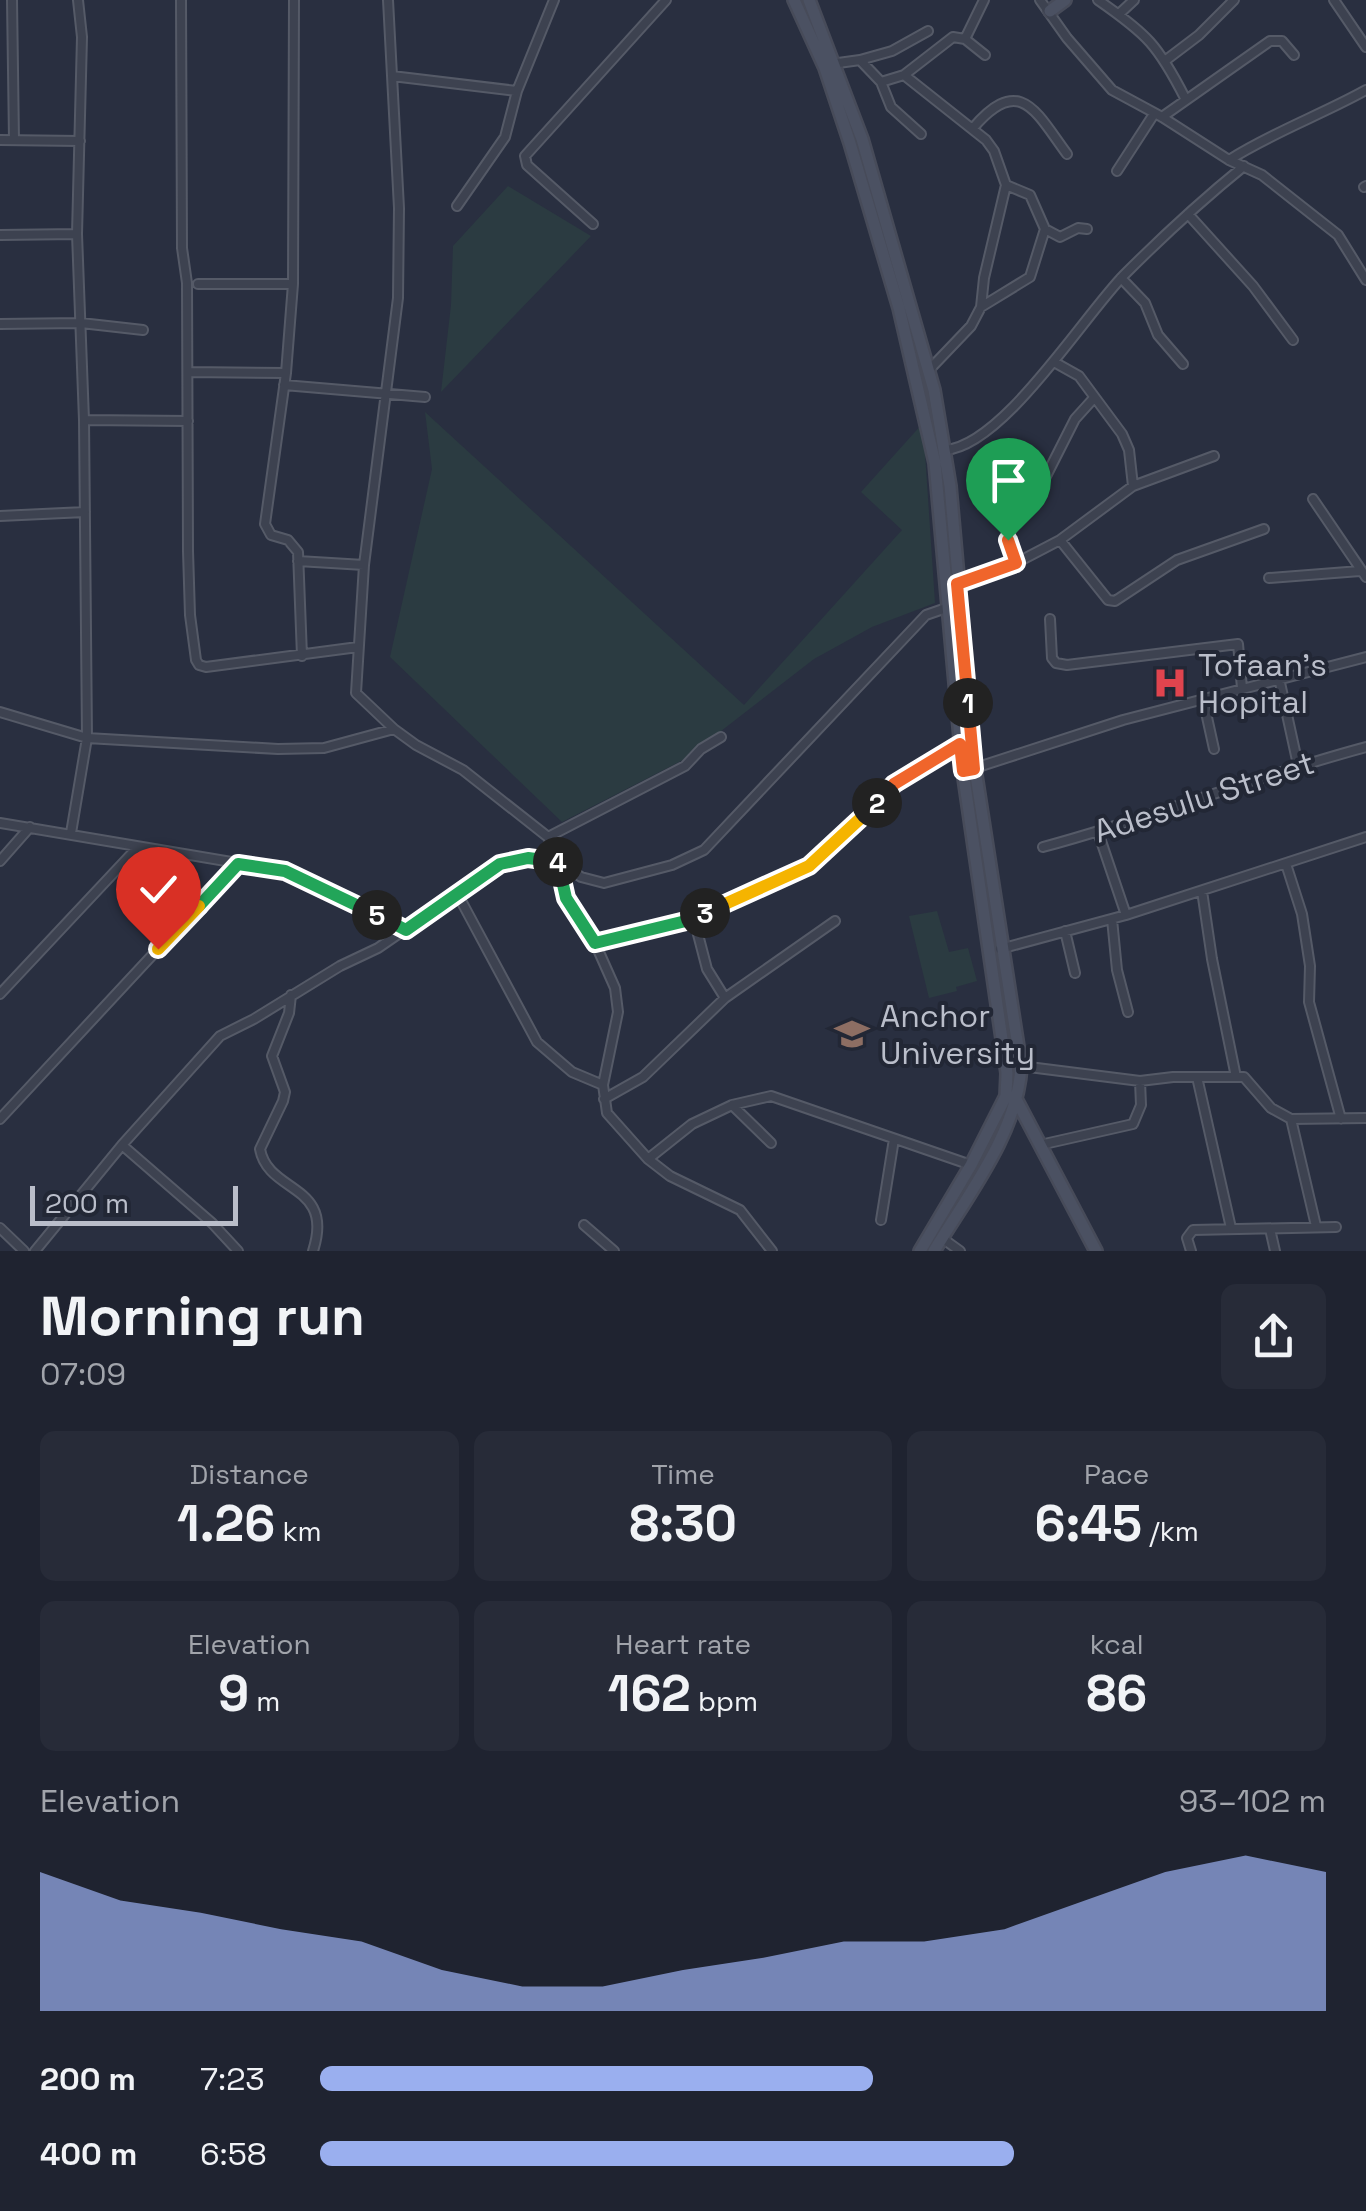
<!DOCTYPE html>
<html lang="en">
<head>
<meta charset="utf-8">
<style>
  :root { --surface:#1f2330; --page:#272b38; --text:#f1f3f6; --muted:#a1a4ab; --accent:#9aafef }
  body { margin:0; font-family:"Space Grotesk",sans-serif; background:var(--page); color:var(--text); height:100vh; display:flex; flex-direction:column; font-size:38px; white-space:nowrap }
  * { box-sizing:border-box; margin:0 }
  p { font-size:32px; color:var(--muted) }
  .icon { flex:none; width:55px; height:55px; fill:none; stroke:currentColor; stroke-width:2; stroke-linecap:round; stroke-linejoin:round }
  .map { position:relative; height:1251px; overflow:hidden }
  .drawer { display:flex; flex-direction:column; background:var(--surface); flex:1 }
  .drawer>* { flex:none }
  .scale { position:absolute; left:30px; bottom:25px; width:208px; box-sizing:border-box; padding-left:10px; border:5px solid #babeca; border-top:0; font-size:28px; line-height:35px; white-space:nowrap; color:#babeca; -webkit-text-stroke:8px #222735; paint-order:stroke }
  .pin { position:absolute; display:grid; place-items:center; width:85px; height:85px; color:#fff; margin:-102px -42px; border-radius:50% 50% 50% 0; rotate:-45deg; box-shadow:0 0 10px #0007 }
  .pin .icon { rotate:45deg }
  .km { position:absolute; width:50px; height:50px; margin:-25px; border-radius:50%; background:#222; color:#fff; font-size:28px; line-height:50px; text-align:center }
  .round { display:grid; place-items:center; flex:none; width:105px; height:105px; border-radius:15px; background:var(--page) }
  .summary { display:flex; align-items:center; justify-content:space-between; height:170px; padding:0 40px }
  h1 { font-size:55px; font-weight:700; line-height:75px }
  .figures { display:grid; grid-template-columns:repeat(3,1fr); gap:15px; height:170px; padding:10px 40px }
  .figures div { display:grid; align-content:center; border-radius:15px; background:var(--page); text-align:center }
  .figures b { font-size:50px; font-weight:700 }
  .figures small { font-size:28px; font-weight:400 }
  .figures p { font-size:28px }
  .chart { height:280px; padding:20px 40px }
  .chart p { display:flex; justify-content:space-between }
  .chart svg { width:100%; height:180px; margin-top:10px; fill:var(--accent); opacity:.7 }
  ul { padding:0 40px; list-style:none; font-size:32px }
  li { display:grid; grid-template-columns:160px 120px 1fr; align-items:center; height:75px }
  li i { height:25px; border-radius:12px; background:var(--accent) }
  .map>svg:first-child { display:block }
</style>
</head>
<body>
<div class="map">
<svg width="1366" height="1251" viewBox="0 0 1366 1251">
  <rect width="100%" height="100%" fill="#292f40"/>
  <path fill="#2b3b41" d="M508,186L591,236L441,392L451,305L453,246Z
    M425,412L744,705L902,530L861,492L923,423L935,603L872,627L814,659L685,759L562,822L390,657L432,469Z
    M937,911L949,952L968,948L977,981L956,987L957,991L929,998L909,916Z"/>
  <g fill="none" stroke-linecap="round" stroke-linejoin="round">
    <g stroke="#555a67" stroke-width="12">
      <path id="street" d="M12,0L14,140
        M181,0L182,248L187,283L188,551L190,615L196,660L199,665L206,667L358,647
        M294,0L293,284L286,373L265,524L271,535L288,540L298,552L302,656
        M388,0L399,208L398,298L364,565L356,693L394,729L416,745L463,770L548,837L560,863L566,898L595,943L615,988L618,1012L603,1085L607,1113L648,1159L670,1176L740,1210L772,1251
        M1040,0L1067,38L1112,90L1162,117L1229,160L1262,175L1338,235L1366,280
        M1098,0C1147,34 1158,45 1185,98
        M1334,0L1366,47
        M1119,14L1134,0
        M965,39L984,0
        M860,60L892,51L928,31
        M1166,60L1199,35L1234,0
        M831,64L860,60L881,82L904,75L953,37L965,39L985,55
        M904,75L986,140L994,151L1006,185L984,278L981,307L971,326L928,371
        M392,76L517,91
        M881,82L891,107L921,134
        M1162,117L1270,41H1282L1294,55
        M973,128C1020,73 1036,112 1067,154
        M0,140L80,141
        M1229,160C1273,132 1321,115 1366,90
        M1117,171L1154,114
        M1364,187L1366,186
        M457,206L505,137L517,91L554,0
        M1188,214L1253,286L1293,340
        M593,224L527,165L525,156L666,0
        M1045,229L1060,237L1078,228L1087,229
        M0,235L77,234
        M1121,278L1145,303L1158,335L1183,364
        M198,284H293
        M981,307L1030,277L1045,229L1030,195L1006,185
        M0,324L81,323L143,330
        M1054,362L1079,376L1122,434L1129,450L1133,486
        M188,372L286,373
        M284,385L425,397
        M84,420L188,421
        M945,450C1003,446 1083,317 1124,275C1162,237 1202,200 1244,166
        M1313,499L1366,577
        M0,516L85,512
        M1060,540L1108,600L1115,601L1177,560L1264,529
        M298,561L364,565
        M1016,563L1008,540L1011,530L1035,498L1075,419L1094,398
        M1269,578L1360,571
        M957,584L1016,563L1060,540L1133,486L1214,456
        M1050,619L1052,658L1056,663L1067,665L1238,644L1242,688
        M1279,678L1298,765
        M1203,699L1214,749
        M0,712L87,738L278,749L324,748L394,729
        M972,769L1123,720L1366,657
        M0,823L285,871L325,887L406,930
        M1098,832L1126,915
        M71,833L87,738L84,420L77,234L82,37L78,0
        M548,837L685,766L701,749L721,737
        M1043,847C1152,818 1257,776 1366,747
        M0,861L30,827
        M1286,864L1302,914L1310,966L1309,1002L1341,1119
        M1202,891L1212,959L1236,1077
        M458,895L537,1042L572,1072L603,1085
        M694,919L707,969L725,998
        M1112,919L1117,970L1128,1012
        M1065,931L1075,973
        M595,943L694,919L809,866L863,818L894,784L960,744
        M1000,949L1126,915L1366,837
        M0,994L137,848
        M291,995L289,1013L272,1056L285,1092L283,1101L260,1149C268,1194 335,1183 313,1251
        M1021,1066L1140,1081L1173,1077H1244L1271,1108L1291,1119L1366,1118
        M1197,1077L1231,1228
        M604,1099L643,1077L725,998L835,921
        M732,1105L771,1143
        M0,1119L237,864
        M1291,1119L1316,1226
        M122,1145L212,1223L238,1251
        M1040,1145L1133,1124L1141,1105L1140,1081
        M648,1159L692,1124L732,1105L771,1096L971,1165
        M881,1220L894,1139
        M584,1225L614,1251
        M0,1228L24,1251
        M1270,1229L1275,1251
        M942,1238L960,1251
        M35,1251L122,1145L220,1036L254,1019L340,966L378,948L500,864L528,858L560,863L581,877L604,883L672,865L704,850L926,615L949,607
        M1191,1251L1187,1238L1193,1230L1336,1227"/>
    </g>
    <g stroke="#474b59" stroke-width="16">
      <path id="secondary" d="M794,0L825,68L850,143L899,308L935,463L963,771L1007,1073L1006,1096L971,1165L920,1251
        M809,0L862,139L934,390L950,486L975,769L1021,1066C1018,1132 967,1196 934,1251
        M1050,11L1065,0
        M1017,1101L1096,1251"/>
    </g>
    <use href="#street" stroke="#3d4250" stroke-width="8"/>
    <use href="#secondary" stroke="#4b5162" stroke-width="11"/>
  </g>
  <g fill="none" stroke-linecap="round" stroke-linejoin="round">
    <g stroke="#fff" stroke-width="20">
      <path id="split-1" d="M968,703L957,584L1016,563L1008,540"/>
    </g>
    <g stroke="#fff" stroke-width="20">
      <path id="split-2" d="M877,803L894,784L960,744L963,771L974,769L968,703"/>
    </g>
    <g stroke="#fff" stroke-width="20">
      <path id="split-3" d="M705,913L809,866L877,803"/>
    </g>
    <g stroke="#fff" stroke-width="20">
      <path id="split-4" d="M558,862L566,898L595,943L694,919L705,913"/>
    </g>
    <g stroke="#fff" stroke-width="20">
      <path id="split-5" d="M377,915L406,930L500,864L528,858L558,862"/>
    </g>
    <g stroke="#fff" stroke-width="20">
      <path id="split-6" d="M199,906L238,864L285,871L377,915"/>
    </g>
    <g stroke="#fff" stroke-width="20">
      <path id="split-7" d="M158,949L199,906"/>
    </g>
    <use href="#split-1" stroke="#f0652b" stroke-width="12"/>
    <use href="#split-2" stroke="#f0652b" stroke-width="12"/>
    <use href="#split-3" stroke="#f5b400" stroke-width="12"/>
    <use href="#split-4" stroke="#22a559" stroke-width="12"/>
    <use href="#split-5" stroke="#22a559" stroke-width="12"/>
    <use href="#split-6" stroke="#22a559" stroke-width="12"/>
    <use href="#split-7" stroke="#f5b400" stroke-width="12"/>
  </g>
  <defs>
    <g id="hospital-bare" transform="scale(2.7)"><path d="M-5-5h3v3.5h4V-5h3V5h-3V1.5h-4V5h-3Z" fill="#e0444e" stroke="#222735" stroke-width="2.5" paint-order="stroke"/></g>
    <g id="university-bare" transform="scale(2.7)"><path d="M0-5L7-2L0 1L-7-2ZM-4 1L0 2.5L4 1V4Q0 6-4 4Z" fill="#8d6e63" stroke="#222735" stroke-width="2.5" paint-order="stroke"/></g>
  </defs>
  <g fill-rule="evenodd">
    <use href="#hospital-bare" x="1170" y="683"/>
    <use href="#university-bare" x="852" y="1034"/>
  </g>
  <g text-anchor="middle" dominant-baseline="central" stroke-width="8" stroke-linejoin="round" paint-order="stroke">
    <g font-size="32" fill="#babeca" stroke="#222735" text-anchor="start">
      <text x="1198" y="665">Tofaan's<tspan x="1198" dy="37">Hopital</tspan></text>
      <text x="880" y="1016">Anchor<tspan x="880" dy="37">University</tspan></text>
    </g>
    <g font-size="32" fill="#babeca" stroke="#222735">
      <text transform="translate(1204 797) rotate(-18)">Adesulu Street</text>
    </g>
  </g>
</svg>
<div class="scale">200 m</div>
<div class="pin" style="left:1008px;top:540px;background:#1e9e55"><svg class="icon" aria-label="arrive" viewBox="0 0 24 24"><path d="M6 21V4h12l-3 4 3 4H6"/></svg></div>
<div class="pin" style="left:158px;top:949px;background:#d93025"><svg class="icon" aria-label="check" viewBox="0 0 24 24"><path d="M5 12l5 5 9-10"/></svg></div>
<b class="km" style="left:968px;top:703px">1</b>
<b class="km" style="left:877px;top:803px">2</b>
<b class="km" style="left:705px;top:913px">3</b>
<b class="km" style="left:558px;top:862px">4</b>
<b class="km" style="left:377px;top:915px">5</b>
</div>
<section class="drawer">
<div class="summary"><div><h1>Morning run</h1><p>07:09</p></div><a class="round"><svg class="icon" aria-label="share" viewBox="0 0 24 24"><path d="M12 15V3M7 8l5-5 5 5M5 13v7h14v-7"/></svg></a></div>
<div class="figures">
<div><p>Distance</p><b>1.26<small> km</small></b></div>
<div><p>Time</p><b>8:30</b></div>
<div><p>Pace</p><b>6:45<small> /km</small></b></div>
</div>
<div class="figures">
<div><p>Elevation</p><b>9<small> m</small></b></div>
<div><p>Heart rate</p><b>162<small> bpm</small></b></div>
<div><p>kcal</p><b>86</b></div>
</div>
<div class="chart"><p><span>Elevation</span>93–102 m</p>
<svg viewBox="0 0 160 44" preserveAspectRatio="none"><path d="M0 44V10L10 17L20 20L30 24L40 27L50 34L60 38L70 38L80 34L90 31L100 27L110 27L120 24L130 17L140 10L150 6L160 10V44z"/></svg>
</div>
<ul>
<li><b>200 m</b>7:23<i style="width:55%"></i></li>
<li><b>400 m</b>6:58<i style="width:69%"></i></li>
</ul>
</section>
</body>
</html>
